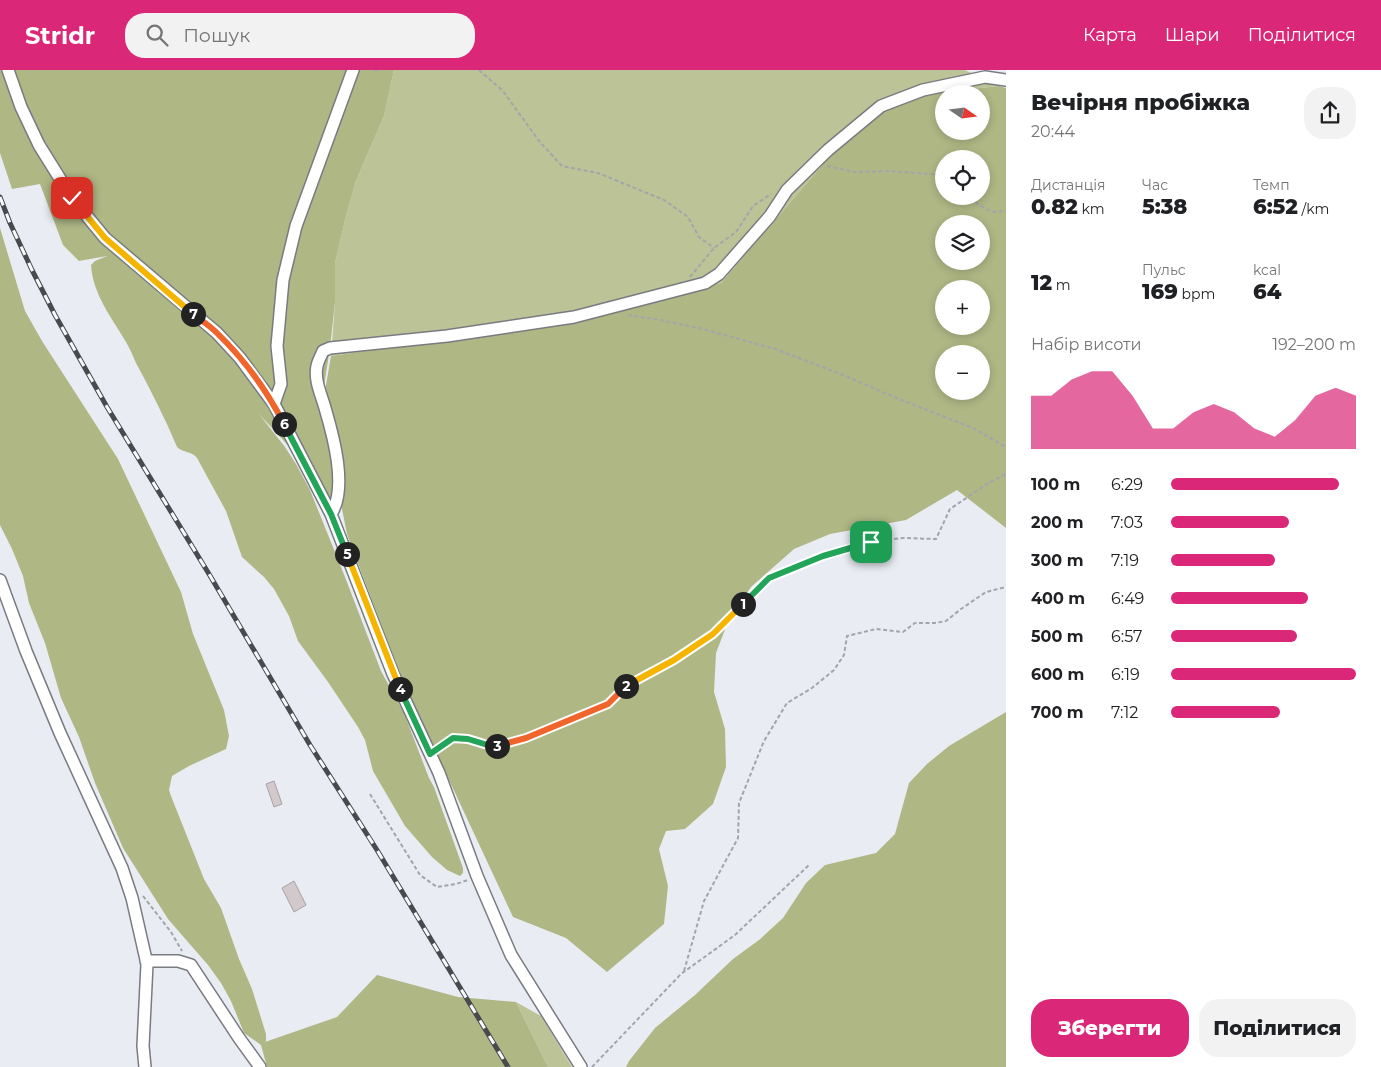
<!DOCTYPE html>
<html lang="uk">
<head>
<meta charset="utf-8">
<style>
  :root { --surface:#fff; --page:#f2f2f2; --text:#202124; --muted:#757577; --accent:#db2777 }
  body { margin:0; font-family:Montserrat,sans-serif; background:var(--page); color:var(--text); height:100vh; display:flex; flex-direction:column; font-size:19px; white-space:nowrap }
  * { box-sizing:border-box; margin:0 }
  p { font-size:16px; color:var(--muted) }
  .icon { flex:none; width:28px; height:28px; fill:none; stroke:currentColor; stroke-width:2; stroke-linecap:round; stroke-linejoin:round }
  .map { position:relative; flex:1; overflow:hidden }
  .sheet { display:flex; flex-direction:column; background:var(--surface); width:375px }
  .sheet>* { flex:none }
  .needle { width:32px; rotate:104deg }
  .fabs { position:absolute; left:935px; top:15px; display:grid; gap:10px }
  .fabs a { display:grid; place-items:center; width:55px; height:55px; border-radius:50%; background:var(--surface); box-shadow:0 2px 8px #0003; font-size:25px }
  .pin { position:absolute; display:grid; place-items:center; width:42px; height:42px; color:#fff; margin:-21px; border-radius:10px; box-shadow:0 2px 8px #0006 }
  .km { position:absolute; width:25px; height:25px; margin:-12px; border-radius:50%; background:#222; color:#fff; font-size:14px; line-height:25px; text-align:center }
  .round { display:grid; place-items:center; flex:none; width:52px; height:52px; border-radius:20px; background:var(--page) }
  .summary { display:flex; align-items:center; justify-content:space-between; height:85px; padding:0 25px }
  h1 { font-size:22px; font-weight:800; line-height:38px }
  .metrics { display:grid; grid-template-columns:repeat(3,1fr); gap:8px; height:85px; padding:5px 25px }
  .metrics div { display:grid; align-content:center }
  .metrics b { font-size:21px; font-weight:800 }
  .metrics small { font-size:14px; font-weight:400 }
  .metrics p { font-size:14px }
  .chart { height:140px; padding:10px 25px }
  .chart p { display:flex; justify-content:space-between }
  .chart svg { width:100%; height:90px; margin-top:5px; fill:var(--accent); opacity:.7 }
  .primary-button { display:flex; gap:10px; margin-top:auto; padding:10px 25px }
  .primary-button a { flex:1; height:58px; border-radius:20px; background:var(--accent); color:#fff; font-size:20px; font-weight:800; line-height:58px; text-align:center }
  .primary-button a+a { background:var(--page); color:var(--text) }
  ul { padding:0 25px; list-style:none; font-size:16px }
  li { display:grid; grid-template-columns:80px 60px 1fr; align-items:center; height:38px }
  li i { height:12px; border-radius:6px; background:var(--accent) }
  header { display:flex; align-items:center; gap:30px; box-sizing:border-box; height:70px; padding:0 25px; background:var(--accent); color:#fff }
  header strong { font-size:24px }
  nav { display:flex; gap:28px; margin-inline-start:auto; font-size:18px }
  .search { width:350px; height:45px; background:var(--page); display:flex; align-items:center; gap:12px; box-sizing:border-box; padding:0 18px; border-radius:20px; color:var(--muted); font-size:19px }
  main { display:flex; flex:1; min-height:0 }
  .map>svg:first-child { display:block }
</style>
</head>
<body>
<header>
<strong>Stridr</strong>
<div class="search"><svg class="icon" aria-label="search" viewBox="0 0 24 24"><circle cx="10" cy="10" r="6"/><path d="M15 15l6 6"/></svg>Пошук</div>
<nav><a>Карта</a><a>Шари</a><a>Поділитися</a></nav>
</header>
<main>
<div class="map">
<svg width="1006" height="997" viewBox="0 0 1006 997">
  <rect width="100%" height="100%" fill="#e9edf3"/>
  <path fill="#bcc497" d="M394,0H965L999,16L925,24L831,85L721,213L601,246L331,286L335,232V193L346,146L356,111L384,46Z
    M516,932L541,946L572,997H548Z"/>
  <path fill="#afb785" fill-rule="evenodd" d="M0,0H394L384,46L356,111L346,146L335,193V232L330,278L322,329L338,415L331,444L306,395L259,344L285,377L296,394L310,420L345,507L381,601L404,643L429,708L434,717L463,798V803L460,806L447,800L432,787L405,756L373,701L365,670L358,657L328,612L298,571L289,546L274,519L264,507L242,487L226,441L197,388C192,381 183,383 177,377C165,348 151,321 136,293C133,286 130,279 126,272C112,248 93,225 91,195L95,191L107,186L79,191L63,175L40,114L12,119L0,83Z
    M999,16L1006,18V458L957,420L906,450L830,464L794,479L751,517L729,549L716,583L714,622L725,659L726,697L713,734L685,759L666,761L659,779L668,816L664,854L607,902L566,868L513,847L400,605L347,464L340,429L325,321L331,286L601,246L721,213L831,85L890,36L925,24ZM944,24H981V61H944ZM944,89H981V126H944ZM944,154H981V191H944ZM944,219H981V256H944ZM944,284H981V321H944Z
    M0,158L25,241L42,271L118,389L181,522L193,564L224,640L229,666L226,679L189,696L172,706L169,720L171,726L204,809L221,838L239,889L252,919L266,964V971L265,972L337,947L377,905L458,927L516,932L548,997H267L261,975L244,963L231,931L221,913L208,895L168,849L123,778L95,713L79,667L61,628L45,573L29,533L23,506L12,479L0,455Z
    M1006,642V997H626L629,991L655,958L695,925L733,889L759,870L783,848L806,813L825,795L876,783L895,764L909,713L927,694L949,676Z"/>
  <path fill="#d1c9cb" stroke="#a8a0a2" d="M274,711L282,734L274,737L266,714Z
    M294,811L306,835L294,842L282,818Z"/>
  <g fill="none" stroke-linecap="round" stroke-linejoin="round">
    <g stroke="#787b80" stroke-width="14">
      <path id="minor" d="M8,0L21,37L39,75L72,128L105,168L217,263L240,288L274,334L331,444L393,604L439,703L477,806L511,885L581,997
        M274,334L281,314L277,276L283,210L296,156L353,0
        M331,444C348,418 333,365 325,338C321,324 314,310 317,296C318,291 321,286 323,281L330,278L447,266L574,247L705,213L719,204L770,146L787,120L828,80L881,36L923,20L985,7L1006,10
        M0,510L26,581L60,663L122,798L132,828L147,894L143,976L145,997
        M146,891H178L191,895L239,968L260,997"/>
    </g>
    <path stroke="#a2a5a9" stroke-width="2" stroke-dasharray="4 2.5" stroke-linecap="butt" d="M374,0H380
      M479,0L503,21L539,71L562,96L598,103L664,130L688,147L699,167L714,178
      M827,96L855,102L889,101L944,105
      M964,126L992,142L1006,141
      M690,207L714,178L736,162L753,136L771,124
      M628,245L660,250L703,259L775,279L843,305L899,329L973,358L1006,377
      M438,679L453,669H468L494,677L526,668L608,634L626,616L674,590L713,564L769,508L823,486L871,472L903,468L936,469L950,439L987,414L1006,404
      M370,724L420,805L437,817L456,814L468,810
      M143,826L171,862L182,881
      M684,901L704,831L738,768L739,733L764,671L787,633L812,618L834,600L844,585L847,566L876,559L903,562L915,553H935L946,551L961,539L986,522L1006,517
      M592,997L681,904L735,865L809,795"/>
    <use href="#minor" stroke="#fff" stroke-width="11"/>
    <g stroke="#484a4d" stroke-width="5">
      <path id="rail" d="M0,127L10,153L32,200L55,245L107,337L209,504L310,675L377,780L508,997"/>
    </g>
    <use href="#rail" stroke="#f8fafe" stroke-width="3" stroke-dasharray="9" stroke-linecap="butt"/>
  </g>
  <g fill="none" stroke-linecap="round" stroke-linejoin="round">
    <g stroke="#fff" stroke-width="10">
      <path id="split-1" d="M743,534L769,508L823,486L871,472"/>
    </g>
    <g stroke="#fff" stroke-width="10">
      <path id="split-2" d="M626,616L674,590L713,564L743,534"/>
    </g>
    <g stroke="#fff" stroke-width="10">
      <path id="split-3" d="M497,676L526,668L608,634L626,616"/>
    </g>
    <g stroke="#fff" stroke-width="10">
      <path id="split-4" d="M400,619L430,684L453,668L468,669L494,677L497,676"/>
    </g>
    <g stroke="#fff" stroke-width="10">
      <path id="split-5" d="M347,484L400,619"/>
    </g>
    <g stroke="#fff" stroke-width="10">
      <path id="split-6" d="M284,354L331,444L347,484"/>
    </g>
    <g stroke="#fff" stroke-width="10">
      <path id="split-7" d="M193,244C201,250 210,256 217,263C244,289 267,321 284,354"/>
    </g>
    <g stroke="#fff" stroke-width="10">
      <path id="split-8" d="M72,128L105,168L193,244"/>
    </g>
    <use href="#split-1" stroke="#22a559" stroke-width="6"/>
    <use href="#split-2" stroke="#f5b400" stroke-width="6"/>
    <use href="#split-3" stroke="#f0652b" stroke-width="6"/>
    <use href="#split-4" stroke="#22a559" stroke-width="6"/>
    <use href="#split-5" stroke="#f5b400" stroke-width="6"/>
    <use href="#split-6" stroke="#22a559" stroke-width="6"/>
    <use href="#split-7" stroke="#f0652b" stroke-width="6"/>
    <use href="#split-8" stroke="#f5b400" stroke-width="6"/>
  </g>
</svg>
<div class="fabs">
<a><svg class="needle" viewBox="-14 -14 28 28"><path d="M0-13l5 13h-10z" fill="#e53935"/><path d="M0 13l5-13h-10z" fill="#757577"/></svg></a>
<a><svg class="icon" aria-label="locate" viewBox="0 0 24 24"><circle cx="12" cy="12" r="6"/><path d="M12 2v4M12 18v4M2 12h4M18 12h4"/></svg></a>
<a><svg class="icon" aria-label="layers" viewBox="0 0 24 24"><path d="M12 4l9 5-9 5-9-5zM3 14l9 5 9-5"/></svg></a>
<a>+</a>
<a>−</a>
</div>
<div class="pin" style="left:871px;top:472px;background:#1e9e55"><svg class="icon" aria-label="arrive" viewBox="0 0 24 24"><path d="M6 21V4h12l-3 4 3 4H6"/></svg></div>
<div class="pin" style="left:72px;top:128px;background:#d93025"><svg class="icon" aria-label="check" viewBox="0 0 24 24"><path d="M5 12l5 5 9-10"/></svg></div>
<b class="km" style="left:743px;top:534px">1</b>
<b class="km" style="left:626px;top:616px">2</b>
<b class="km" style="left:497px;top:676px">3</b>
<b class="km" style="left:400px;top:619px">4</b>
<b class="km" style="left:347px;top:484px">5</b>
<b class="km" style="left:284px;top:354px">6</b>
<b class="km" style="left:193px;top:244px">7</b>
</div>
<section class="sheet">
<div class="summary"><div><h1>Вечірня пробіжка</h1><p>20:44</p></div><a class="round"><svg class="icon" aria-label="share" viewBox="0 0 24 24"><path d="M12 15V3M7 8l5-5 5 5M5 13v7h14v-7"/></svg></a></div>
<div class="metrics">
<div><p>Дистанція</p><b>0.82<small> km</small></b></div>
<div><p>Час</p><b>5:38</b></div>
<div><p>Темп</p><b>6:52<small> /km</small></b></div>
</div>
<div class="metrics">
<div><b>12<small> m</small></b></div>
<div><p>Пульс</p><b>169<small> bpm</small></b></div>
<div><p>kcal</p><b>64</b></div>
</div>
<div class="chart"><p><span>Набір висоти</span>192–200 m</p>
<svg viewBox="0 0 160 44" preserveAspectRatio="none"><path d="M0 44V18L10 18L20 10L30 6L40 6L50 18L60 34L70 34L80 26L90 22L100 26L110 34L120 38L130 30L140 18L150 14L160 18V44z"/></svg>
</div>
<ul>
<li><b>100 m</b>6:29<i style="width:91%"></i></li>
<li><b>200 m</b>7:03<i style="width:64%"></i></li>
<li><b>300 m</b>7:19<i style="width:56%"></i></li>
<li><b>400 m</b>6:49<i style="width:74%"></i></li>
<li><b>500 m</b>6:57<i style="width:68%"></i></li>
<li><b>600 m</b>6:19<i style="width:100%"></i></li>
<li><b>700 m</b>7:12<i style="width:59%"></i></li>
</ul>
<div class="primary-button"><a>Зберегти</a><a>Поділитися</a></div>
</section>
</main>
</body>
</html>
